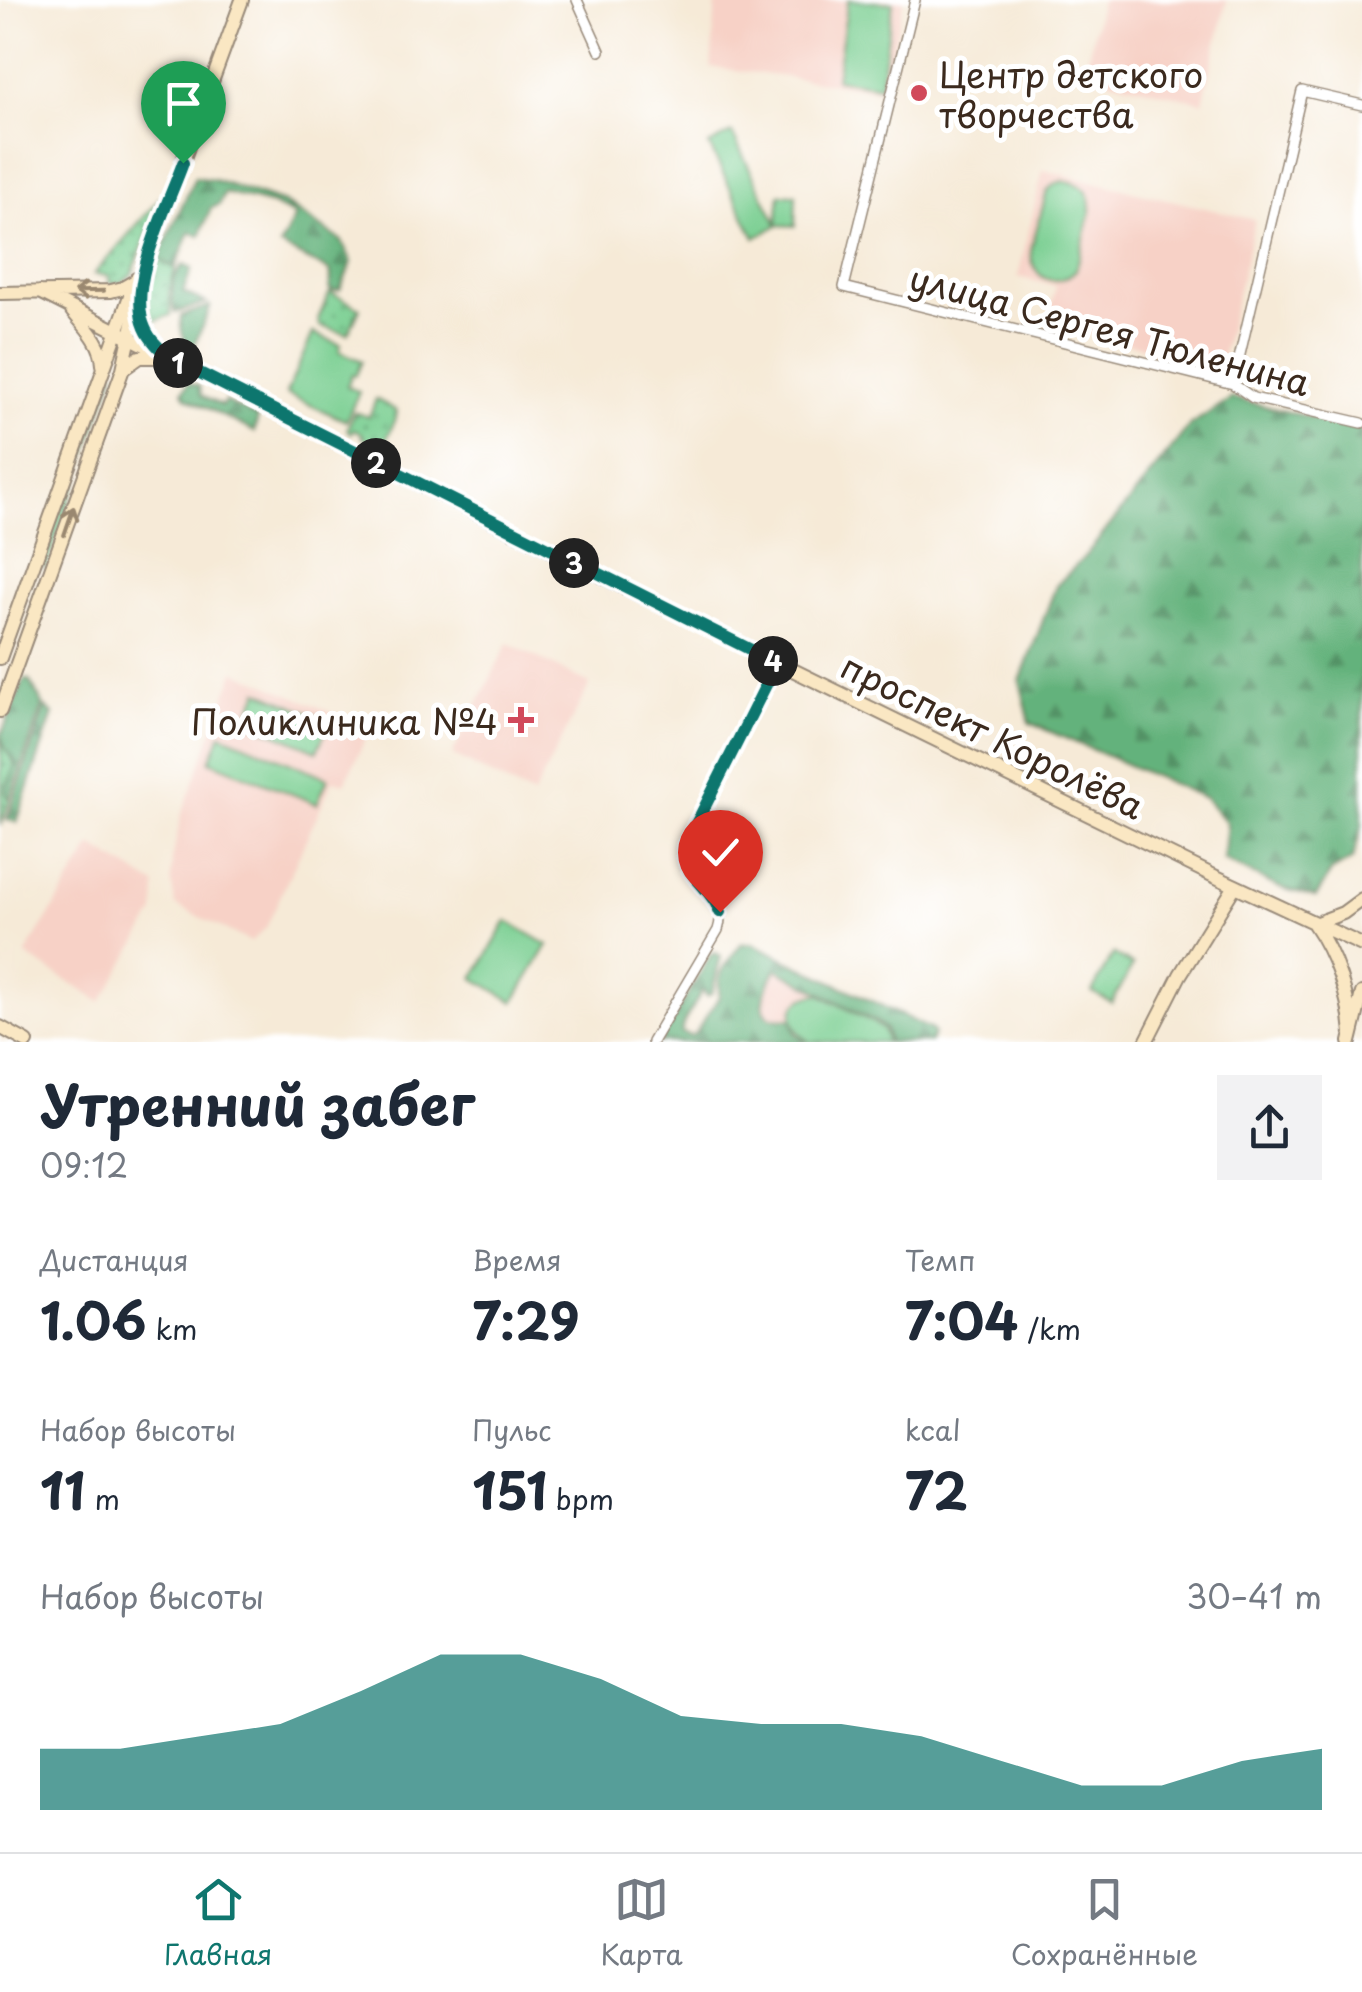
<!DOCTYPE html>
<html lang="ru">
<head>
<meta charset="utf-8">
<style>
  :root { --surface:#fff; --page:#f2f2f3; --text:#1f2937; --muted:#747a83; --line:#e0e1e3; --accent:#0f766e }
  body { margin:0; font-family:"Playpen Sans",sans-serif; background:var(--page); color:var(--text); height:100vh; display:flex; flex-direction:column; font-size:38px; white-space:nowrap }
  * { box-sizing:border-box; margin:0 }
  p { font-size:32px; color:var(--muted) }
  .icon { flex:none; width:55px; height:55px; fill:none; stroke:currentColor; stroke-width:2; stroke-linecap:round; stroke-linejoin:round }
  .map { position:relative; height:1042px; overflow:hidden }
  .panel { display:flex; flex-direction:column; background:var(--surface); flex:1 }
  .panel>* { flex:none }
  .pin { position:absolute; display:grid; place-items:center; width:85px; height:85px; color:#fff; margin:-102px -42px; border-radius:50% 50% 50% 0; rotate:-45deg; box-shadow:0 0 10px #0007 }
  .pin .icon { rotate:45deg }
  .km { position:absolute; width:50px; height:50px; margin:-25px; border-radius:50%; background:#222; color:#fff; font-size:28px; line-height:50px; text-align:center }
  .round { display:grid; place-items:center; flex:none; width:105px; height:105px; border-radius:0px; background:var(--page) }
  .overview { display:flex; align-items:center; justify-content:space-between; height:170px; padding:0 40px }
  h1 { font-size:55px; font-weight:700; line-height:75px }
  .metrics { display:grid; grid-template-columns:repeat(3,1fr); gap:15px; height:170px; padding:10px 40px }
  .metrics div { display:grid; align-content:center }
  .metrics b { font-size:50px; font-weight:700 }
  .metrics small { font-size:28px; font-weight:400 }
  .metrics p { font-size:28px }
  .chart { height:280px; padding:20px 40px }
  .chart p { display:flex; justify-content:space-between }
  .chart svg { width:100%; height:180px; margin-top:10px; fill:var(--accent); opacity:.7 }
  .dock { display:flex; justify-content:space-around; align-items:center; height:140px; border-top:2px solid var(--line); background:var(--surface); font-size:28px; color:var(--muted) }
  .dock a { display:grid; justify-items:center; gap:5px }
  .dock .selected { color:var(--accent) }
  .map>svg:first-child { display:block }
</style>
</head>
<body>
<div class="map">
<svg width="1362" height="1042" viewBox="0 0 1362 1042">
  <defs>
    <pattern id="grass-dots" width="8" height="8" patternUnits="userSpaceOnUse" patternTransform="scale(2.5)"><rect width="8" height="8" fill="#7acf92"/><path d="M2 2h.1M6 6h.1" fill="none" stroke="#65a877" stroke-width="1.8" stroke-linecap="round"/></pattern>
    <pattern id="forest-firs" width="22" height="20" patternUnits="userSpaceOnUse" patternTransform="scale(2.5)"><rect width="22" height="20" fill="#63b27c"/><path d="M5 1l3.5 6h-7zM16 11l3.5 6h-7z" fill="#539165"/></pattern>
  </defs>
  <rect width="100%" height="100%" fill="#fff"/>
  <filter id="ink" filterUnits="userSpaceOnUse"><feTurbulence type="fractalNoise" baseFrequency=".01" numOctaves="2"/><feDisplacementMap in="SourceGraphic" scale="20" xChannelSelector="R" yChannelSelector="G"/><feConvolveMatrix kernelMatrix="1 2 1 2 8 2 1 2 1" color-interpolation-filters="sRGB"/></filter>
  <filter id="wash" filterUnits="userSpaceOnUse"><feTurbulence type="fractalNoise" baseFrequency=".0048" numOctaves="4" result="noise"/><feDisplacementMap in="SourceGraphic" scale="40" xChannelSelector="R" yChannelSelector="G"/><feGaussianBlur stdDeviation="2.25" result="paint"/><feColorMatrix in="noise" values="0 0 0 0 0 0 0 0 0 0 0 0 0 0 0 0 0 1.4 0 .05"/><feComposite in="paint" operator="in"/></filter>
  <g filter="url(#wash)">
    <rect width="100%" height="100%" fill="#f6ead7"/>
    <path fill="#f7d1c6" d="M716,0H904L883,90L711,67Z
      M1101,0H1227L1203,102L1084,74Z
      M1043,170L1255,220L1220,365L1047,324L1056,286L1018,277Z
      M508,643L590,684L533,796L452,755Z
      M235,671L370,729L345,783L333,780L266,928L251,942L175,905L171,879L172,859L181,816Z
      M92,846L156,885L155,913L101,1002L25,955Z
      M756,947L915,1042H695Z"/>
    <path fill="url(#grass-dots)" stroke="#5a7c58" stroke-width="2.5" d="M162,196L132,274C124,282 119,284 109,283V276L94,274Z
      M158,259L175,269L169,292L171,315L151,322L146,293Z
      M330,292L360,308L348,334L320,326L318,319Z
      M115,371L47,566L43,567L41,565L42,558L108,382Z
      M376,399L397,411L396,418L382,449L362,437L363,434L354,429L351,433L347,429L354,412L369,417Z
      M1,735L4,746L15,764L5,791L10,800L1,826Z"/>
    <path fill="url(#forest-firs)" stroke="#4f6e4d" stroke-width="2.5" d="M195,177L214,180L284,203L341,240L352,262L340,290L333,291L329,288L331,279L330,271L280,246L295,216L272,205L225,193L219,205L211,208L200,236L190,232L175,268L158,259Z
      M183,265L192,269L183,292L206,303L175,313C170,297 171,277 183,265Z
      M210,306V308L193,349C182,339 180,331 181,316Z
      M188,383L199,386L201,396L222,406L225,401L258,418L254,432L186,397L183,391Z
      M1232,398L1362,430V825L1353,859L1331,872L1316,897L1278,887L1223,860L1227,824L1205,798L1030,723L1020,681L1056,586L1087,554L1190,425Z
      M24,680H29L43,704L10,800L5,791L15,764L4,746L1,735Z
      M45,707L53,714L17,822L7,820Z
      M752,943L932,1030L934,1034L930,1042H889L885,1029L878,1023L776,969C764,992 750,1024 791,1018L796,1034L807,1042H660L710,956L715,953L721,956L712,993L707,996L703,991L700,993C695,1009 680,1021 682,1033L691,1036L696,1032L719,997V979L725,965L741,944Z"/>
    <path fill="#7acf92" stroke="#5a7c58" stroke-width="2.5" d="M848,0L893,3L880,86L836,79Z
      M732,133L777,224L780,194L796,195L795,226L778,225L755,238L709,145Z
      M1063,181C1082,182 1092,192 1091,211L1076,270C1055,290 1031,279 1031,250L1047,191L1054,184Z
      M313,333L341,345L339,351L362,361L356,375L352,374L347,386L359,392L346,421L286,394Z
      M259,691L330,721L317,751L246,721Z
      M221,734L328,778L317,804L210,761Z
      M507,921L548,945L514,1002L474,978Z
      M1113,954L1133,965L1112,1003L1092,992Z
      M819,994L875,1024L883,1030L887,1042H810C785,1026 786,997 819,994Z"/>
  </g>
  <g filter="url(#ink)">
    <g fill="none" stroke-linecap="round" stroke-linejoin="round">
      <g stroke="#988a7a" stroke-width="12">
        <path id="street" d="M577,0L600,51
          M915,0L844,287L1233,384L1253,398L1362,423
          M1233,384L1302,91L1362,105
          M652,1042L718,930C731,890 682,886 685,846L777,663"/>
      </g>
      <g stroke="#988a7a" stroke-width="16">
        <path id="secondary" d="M40,292L613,582L1212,875L1362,945
          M0,293L111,291L123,288L135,281
          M140,309L147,333L163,352
          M72,311C86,328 102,342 103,365
          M123,369L140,357H162
          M0,658L136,279
          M0,711L123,369L147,259L242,0
          M1314,924C1335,954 1349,996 1352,1033
          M1314,924L1343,913L1362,899
          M0,1027L27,1042
          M1146,1042L1180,975L1235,886
          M1350,1042L1362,993"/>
      </g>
      <use href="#street" stroke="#fff" stroke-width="9"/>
      <use href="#secondary" stroke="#fae7c3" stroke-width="12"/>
    </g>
    <defs><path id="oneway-shaft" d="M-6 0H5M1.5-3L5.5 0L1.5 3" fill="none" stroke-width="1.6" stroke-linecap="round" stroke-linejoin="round" transform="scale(2.5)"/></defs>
    <g stroke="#9a8870">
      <use href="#oneway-shaft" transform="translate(89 291) rotate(179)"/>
      <use href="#oneway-shaft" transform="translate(69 521) rotate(-71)"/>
    </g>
  </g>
  <g fill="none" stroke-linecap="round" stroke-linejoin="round" filter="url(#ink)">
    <g stroke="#fff" stroke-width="20">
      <path id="route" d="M183,163C168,205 126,286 145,328C150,340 160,349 170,358L777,663L685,846C682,876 711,886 720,912"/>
    </g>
    <use href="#route" stroke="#0f766e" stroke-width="12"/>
  </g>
  <g fill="#d1495b" stroke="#fff" stroke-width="4">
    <circle cx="919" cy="93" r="10"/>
    <path d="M516 705h10v10h10v10h-10v10h-10v-10h-10v-10h10z"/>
  </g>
  <g text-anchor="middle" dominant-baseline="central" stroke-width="10" stroke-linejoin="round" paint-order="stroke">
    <g font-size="35" fill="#3b2a1e" stroke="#fff" text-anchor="start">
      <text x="939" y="73">Центр детского<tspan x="939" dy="40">творчества</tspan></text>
      <text x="498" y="720" text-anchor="end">Поликлиника №4</text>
    </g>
    <g font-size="35" fill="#3b2a1e" stroke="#fff">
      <text transform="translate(1110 329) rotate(15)">улица Сергея Тюленина</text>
      <text transform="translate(993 735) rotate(26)">проспект Королёва</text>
    </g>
  </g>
</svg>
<div class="pin" style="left:183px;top:163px;background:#1e9e55"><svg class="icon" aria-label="arrive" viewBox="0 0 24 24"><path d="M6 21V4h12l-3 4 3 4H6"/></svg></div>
<div class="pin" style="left:720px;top:912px;background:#d93025"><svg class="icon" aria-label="check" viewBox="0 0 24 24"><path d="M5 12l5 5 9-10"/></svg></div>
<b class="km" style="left:178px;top:363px">1</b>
<b class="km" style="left:376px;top:463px">2</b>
<b class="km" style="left:574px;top:563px">3</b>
<b class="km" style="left:773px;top:661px">4</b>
</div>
<section class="panel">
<div class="overview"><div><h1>Утренний забег</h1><p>09:12</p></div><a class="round"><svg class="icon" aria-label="share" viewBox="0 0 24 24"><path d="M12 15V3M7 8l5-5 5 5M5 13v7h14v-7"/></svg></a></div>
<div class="metrics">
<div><p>Дистанция</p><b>1.06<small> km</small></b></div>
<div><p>Время</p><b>7:29</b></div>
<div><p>Темп</p><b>7:04<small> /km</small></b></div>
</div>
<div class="metrics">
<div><p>Набор высоты</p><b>11<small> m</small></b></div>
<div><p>Пульс</p><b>151<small> bpm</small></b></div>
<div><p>kcal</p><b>72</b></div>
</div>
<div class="chart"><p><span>Набор высоты</span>30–41 m</p>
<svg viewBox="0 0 160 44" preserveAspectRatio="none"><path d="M0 44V29L10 29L20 26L30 23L40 15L50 6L60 6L70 12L80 21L90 23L100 23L110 26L120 32L130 38L140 38L150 32L160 29V44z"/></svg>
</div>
</section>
<nav class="dock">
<a class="selected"><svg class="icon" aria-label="home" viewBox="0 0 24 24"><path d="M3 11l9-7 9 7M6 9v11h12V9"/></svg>Главная</a>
<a><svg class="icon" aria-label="map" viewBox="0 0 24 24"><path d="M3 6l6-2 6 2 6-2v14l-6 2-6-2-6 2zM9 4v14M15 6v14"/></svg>Карта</a>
<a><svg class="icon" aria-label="saved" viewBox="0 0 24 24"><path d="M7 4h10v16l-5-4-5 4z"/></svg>Сохранённые</a>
</nav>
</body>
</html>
